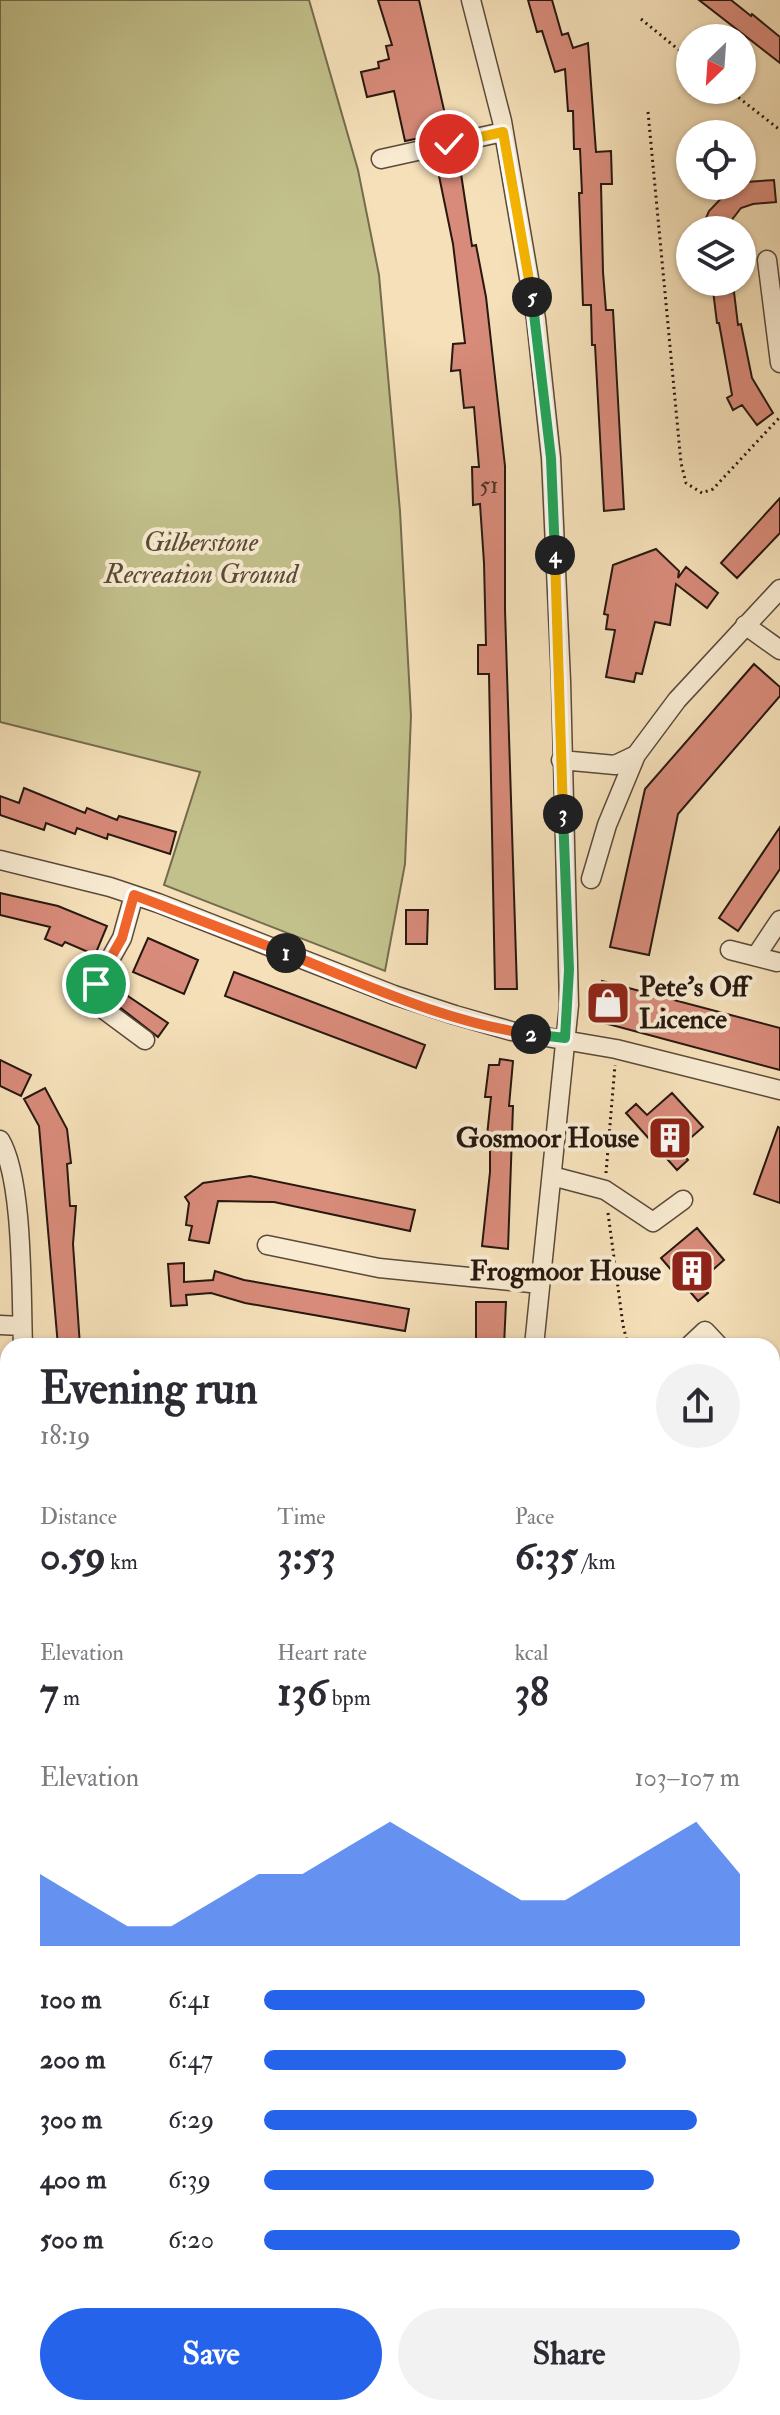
<!DOCTYPE html>
<html lang="en">
<head>
<meta charset="utf-8">
<style>
  :root { --surface:#fff; --page:#f2f2f3; --text:#2b2b33; --muted:#7c7c81; --accent:#2563eb }
  body { margin:0; font-family:"IM FELL Double Pica",serif; background:var(--page); color:var(--text); height:100vh; display:flex; flex-direction:column; font-size:30px; white-space:nowrap }
  * { box-sizing:border-box; margin:0 }
  p { font-size:26px; color:var(--muted) }
  .icon { flex:none; width:44px; height:44px; fill:none; stroke:currentColor; stroke-width:2; stroke-linecap:round; stroke-linejoin:round }
  .map { position:relative; flex:1; overflow:hidden }
  .sheet { position:absolute; left:0px; top:1338px; width:780px; height:1078px; display:flex; flex-direction:column; background:var(--surface); border-radius:24px 24px 0 0; box-shadow:0 2px 6px #0004 }
  .sheet>* { flex:none }
  .needle { width:52px; rotate:205deg }
  .buttons { position:absolute; left:676px; top:24px; display:grid; gap:16px }
  .buttons a { display:grid; place-items:center; width:80px; height:80px; border-radius:50%; background:var(--surface); box-shadow:0 2px 6px #0004; font-size:40px }
  .pin { position:absolute; display:grid; place-items:center; width:68px; height:68px; color:#fff; margin:-34px; border:4px solid #fff; border-radius:50%; box-shadow:0 2px 8px #0007 }
  .km { position:absolute; width:40px; height:40px; margin:-20px; border-radius:50%; background:#222; color:#fff; font-size:22px; line-height:40px; text-align:center }
  .round { display:grid; place-items:center; flex:none; width:84px; height:84px; border-radius:42px; background:var(--page) }
  .summary { display:flex; align-items:center; justify-content:space-between; height:136px; padding:0 40px }
  h1 { font-size:44px; font-weight:800; line-height:60px }
  .metrics { display:grid; grid-template-columns:repeat(3,1fr); gap:12px; height:136px; padding:8px 40px }
  .metrics div { display:grid; align-content:center }
  .metrics b { font-size:40px; font-weight:800 }
  .metrics small { font-size:22px; font-weight:400 }
  .metrics p { font-size:22px }
  .chart { height:224px; padding:16px 40px }
  .chart p { display:flex; justify-content:space-between }
  .chart svg { width:100%; height:144px; margin-top:8px; fill:var(--accent); opacity:.7 }
  .action { display:flex; gap:16px; margin-top:auto; padding:16px 40px }
  .action a { flex:1; height:92px; border-radius:48px; background:var(--accent); color:#fff; font-size:32px; font-weight:800; line-height:92px; text-align:center }
  .action a+a { background:var(--page); color:var(--text) }
  ul { padding:0 40px; list-style:none; font-size:26px }
  li { display:grid; grid-template-columns:128px 96px 1fr; align-items:center; height:60px }
  li i { height:20px; border-radius:10px; background:var(--accent) }
  .map>svg:first-child { display:block }
</style>
</head>
<body>
<div class="map">
<svg width="780" height="2415" viewBox="0 0 780 2415">
  <rect width="100%" height="100%" fill="#f5e0b9"/>
  <filter id="stains"><feTurbulence type="fractalNoise" baseFrequency=".0025" numOctaves="4"/><feColorMatrix values="0 0 0 0 .2 0 0 0 0 .09 0 0 0 0 .02 0 0 0 .5 -.17"/></filter>
  <radialGradient id="worn" r=".72"><stop offset=".6" stop-color="#630" stop-opacity="0"/><stop offset="1" stop-color="#630" stop-opacity=".3"/></radialGradient>
  <path fill="#c2c08b" stroke="#746c4e" stroke-width="2" d="M0,0H309L358,170L379,275L400,511L411,716L405,864L385,971L164,885L200,772L0,722Z"/>
  <path fill="#d88b7a" stroke="#271810" stroke-width="2" d="M378,0H419L449,132L405,141L394,91L367,97L361,72L379,68L378,62L389,59L386,46L392,45Z
    M528,0H552L562,35L568,33L573,48L588,43L596,152L611,151L612,184H601L603,272L606,310H613L624,509L604,511L595,345H592L591,305H583L579,193H582L580,149H574L573,111H568L565,69L555,72L542,31L537,32Z
    M699,0H731L751,16L752,14L780,37V63Z
    M458,154L472,246L476,245L486,297L505,466V610L517,989H495L489,674H478V645H486L484,563L480,504L473,505L472,467H479L474,407L464,408L460,370L451,371L453,344L465,343L453,244L438,171H435L433,160Z
    M774,180L776,202L753,204L741,208L724,230H701L709,211L730,189L745,182Z
    M712,282H728L729,293L734,292L738,325L741,324L752,378L773,413L757,425L742,405L733,410L727,398L732,395L719,323H717Z
    M780,498V533L737,578L721,563Z
    M656,549L679,571L678,578L686,567L718,593L707,608L676,584L670,625L655,622L642,674L636,673L634,682L606,677L615,630L606,629L608,615L604,614L613,565Z
    M754,664L780,687V696L678,814L649,955L610,947L645,789Z
    M24,788L85,813L87,808L117,820L119,816L176,832L170,854L108,834L107,839L77,828L75,834L46,823L44,830L0,815V796L19,803Z
    M780,827V869L738,931L719,918Z
    M0,893L58,906L107,926L95,955L65,942L62,946L45,939L50,927L0,915Z
    M406,910H428L427,944H406Z
    M148,938L198,960L184,994L133,972Z
    M234,972L425,1045L416,1068L225,996Z
    M602,981L780,1028V1070L593,1020Z
    M110,984L168,1023L158,1037L104,995Z
    M500,1059L513,1061L509,1106H513L508,1249L482,1246L490,1172V1136H487L491,1097H485L489,1065H499Z
    M0,1060L31,1075L21,1096L0,1086Z
    M45,1088L67,1129L71,1163L67,1164L70,1206H76L73,1244L80,1346H58L39,1126L24,1099Z
    M672,1093L703,1127L678,1149L688,1160L677,1170L626,1113L636,1104L647,1115Z
    M778,1127L780,1128V1203L754,1194Z
    M250,1176L415,1210L410,1231L274,1202L218,1201L209,1243L189,1240L192,1226L186,1225L189,1203L185,1197L203,1183Z
    M697,1228L724,1260L699,1282L708,1293L698,1301L661,1258Z
    M184,1263V1282L213,1280L215,1271L244,1280L409,1309L405,1331L245,1303L211,1293L186,1295L187,1305L171,1306L168,1264Z
    M476,1302H506L504,1346H480L481,1340H476Z"/>
  <g fill="none" stroke-linecap="round" stroke-linejoin="round">
    <g stroke="#5a4a3a" stroke-width="21">
      <path id="minor" d="M471,0L502,121L536,319L551,458L561,681L569,1005L534,1346
        M381,159L503,132
        M767,260L780,363
        M745,625L780,650
        M561,760L615,765L636,755L677,700L780,589
        M0,860L110,887L158,903L394,995L455,1015L511,1031L616,1049L780,1090
        M591,879L607,825L636,755
        M134,895L122,938L90,995L91,1000L145,1040
        M730,950L777,962
        M756,956L780,920
        M0,1140C24,1180 21,1296 23,1346
        M552,1176L605,1190L653,1222L683,1200
        M267,1245L379,1268L540,1284
        M0,1325L22,1326
        M689,1346L705,1331L719,1346
        M0,1607L8,1609
        M772,1685L780,1695
        M772,1905L780,1903
        M0,1933L8,1928
        M772,1963L780,1962
        M0,2283L8,2276
        M733,2408L742,2415
        M193,2415L200,2408
        M564,2415L567,2408"/>
    </g>
    <g stroke="#271810" stroke-width="25">
      <path id="major" d="M772,1562L780,1557
        M772,1613L780,1608
        M248,2415L255,2408"/>
    </g>
    <path stroke="#271810" stroke-width="3" stroke-dasharray="2 4" stroke-linecap="butt" d="M641,19L690,59
      M729,90L780,130
      M648,112L681,463L686,483L702,493L713,489L780,417
      M606,1173L615,1065
      M608,1213L623,1325L628,1346
      M0,1508L8,1511
      M780,1634L777,1659L780,1662
      M772,1714L780,1723"/>
    <use href="#minor" stroke="#f8ebd2" stroke-width="18"/>
    <use href="#major" stroke="#eac07c" stroke-width="22"/>
  </g>
  <g fill="none" stroke-linecap="round" stroke-linejoin="round">
    <g stroke="#fff" stroke-width="16">
      <path id="split-1" d="M96,984L122,938L134,895L286,953"/>
    </g>
    <g stroke="#fff" stroke-width="16">
      <path id="split-2" d="M286,953C364,984 447,1023 531,1034"/>
    </g>
    <g stroke="#fff" stroke-width="16">
      <path id="split-3" d="M531,1034L565,1038L569,970L563,814"/>
    </g>
    <g stroke="#fff" stroke-width="16">
      <path id="split-4" d="M555,555L563,814"/>
    </g>
    <g stroke="#fff" stroke-width="16">
      <path id="split-5" d="M532,297L551,458L555,555"/>
    </g>
    <g stroke="#fff" stroke-width="16">
      <path id="split-6" d="M449,144L503,132L532,297"/>
    </g>
    <use href="#split-1" stroke="#f0652b" stroke-width="10"/>
    <use href="#split-2" stroke="#f0652b" stroke-width="10"/>
    <use href="#split-3" stroke="#22a559" stroke-width="10"/>
    <use href="#split-4" stroke="#f5b400" stroke-width="10"/>
    <use href="#split-5" stroke="#22a559" stroke-width="10"/>
    <use href="#split-6" stroke="#f5b400" stroke-width="10"/>
  </g>
  <defs>
    <g id="shop-square" transform="scale(2.3)"><rect x="-9" y="-9" width="18" height="18" rx="4" fill="#8f2418" stroke="#f8ebd2"/><path d="M-5-2.5h2.3a2.7 3.5 0 0 1 5.4 0H5L5.5 6h-11ZM-1.5-2.5h3a1.5 2.3 0 0 0-3 0Z" fill="#fff"/></g>
    <g id="building-square" transform="scale(2.3)"><rect x="-9" y="-9" width="18" height="18" rx="4" fill="#8f2418" stroke="#f8ebd2"/><path d="M-4-6H4V6H1V3H-1V6H-4ZM-2.5-4.3h1.7v1.8h-1.7ZM.8-4.3h1.7v1.8H.8ZM-2.5-1h1.7V.8h-1.7ZM.8-1h1.7V.8H.8Z" fill="#fff"/></g>
  </defs>
  <g fill-rule="evenodd">
    <use href="#shop-square" x="608" y="1003"/>
    <use href="#building-square" x="670" y="1138"/>
    <use href="#building-square" x="692" y="1271"/>
  </g>
  <g text-anchor="middle" dominant-baseline="central" stroke-width="8" stroke-linejoin="round" paint-order="stroke">
    <g font-size="24" fill="#53352a">
      <text x="489" y="485">51</text>
    </g>
    <g font-size="28" font-style="italic" fill="#564a35" stroke="#f8ebd2">
      <text x="201" y="542">Gilberstone<tspan x="201" dy="32">Recreation Ground</tspan></text>
    </g>
    <g font-size="28" font-weight="bold" fill="#271810" stroke="#f8ebd2" text-anchor="end">
      <text x="639" y="987" text-anchor="start">Pete's Off<tspan x="639" dy="32">Licence</tspan></text>
      <text x="639" y="1138">Gosmoor House</text>
      <text x="661" y="1271">Frogmoor House</text>
    </g>
  </g>
  <rect width="100%" height="100%" filter="url(#stains)"/>
  <rect width="100%" height="100%" fill="url(#worn)"/>
</svg>
<div class="buttons">
<a><svg class="needle" viewBox="-14 -14 28 28"><path d="M0-13l5 13h-10z" fill="#e53935"/><path d="M0 13l5-13h-10z" fill="#7c7c81"/></svg></a>
<a><svg class="icon" aria-label="locate" viewBox="0 0 24 24"><circle cx="12" cy="12" r="6"/><path d="M12 2v4M12 18v4M2 12h4M18 12h4"/></svg></a>
<a><svg class="icon" aria-label="layers" viewBox="0 0 24 24"><path d="M12 4l9 5-9 5-9-5zM3 14l9 5 9-5"/></svg></a>
</div>
<div class="pin" style="left:96px;top:984px;background:#1e9e55"><svg class="icon" aria-label="arrive" viewBox="0 0 24 24"><path d="M6 21V4h12l-3 4 3 4H6"/></svg></div>
<div class="pin" style="left:449px;top:144px;background:#d93025"><svg class="icon" aria-label="check" viewBox="0 0 24 24"><path d="M5 12l5 5 9-10"/></svg></div>
<b class="km" style="left:286px;top:953px">1</b>
<b class="km" style="left:531px;top:1034px">2</b>
<b class="km" style="left:563px;top:814px">3</b>
<b class="km" style="left:555px;top:555px">4</b>
<b class="km" style="left:532px;top:297px">5</b>
<section class="sheet">
<div class="summary"><div><h1>Evening run</h1><p>18:19</p></div><a class="round"><svg class="icon" aria-label="share" viewBox="0 0 24 24"><path d="M12 15V3M7 8l5-5 5 5M5 13v7h14v-7"/></svg></a></div>
<div class="metrics">
<div><p>Distance</p><b>0.59<small> km</small></b></div>
<div><p>Time</p><b>3:53</b></div>
<div><p>Pace</p><b>6:35<small> /km</small></b></div>
</div>
<div class="metrics">
<div><p>Elevation</p><b>7<small> m</small></b></div>
<div><p>Heart rate</p><b>136<small> bpm</small></b></div>
<div><p>kcal</p><b>38</b></div>
</div>
<div class="chart"><p><span>Elevation</span>103–107 m</p>
<svg viewBox="0 0 160 44" preserveAspectRatio="none"><path d="M0 44V22L10 30L20 38L30 38L40 30L50 22L60 22L70 14L80 6L90 14L100 22L110 30L120 30L130 22L140 14L150 6L160 22V44z"/></svg>
</div>
<ul>
<li><b>100 m</b>6:41<i style="width:80%"></i></li>
<li><b>200 m</b>6:47<i style="width:76%"></i></li>
<li><b>300 m</b>6:29<i style="width:91%"></i></li>
<li><b>400 m</b>6:39<i style="width:82%"></i></li>
<li><b>500 m</b>6:20<i style="width:100%"></i></li>
</ul>
<div class="action"><a>Save</a><a>Share</a></div>
</section>
</div>
</body>
</html>
